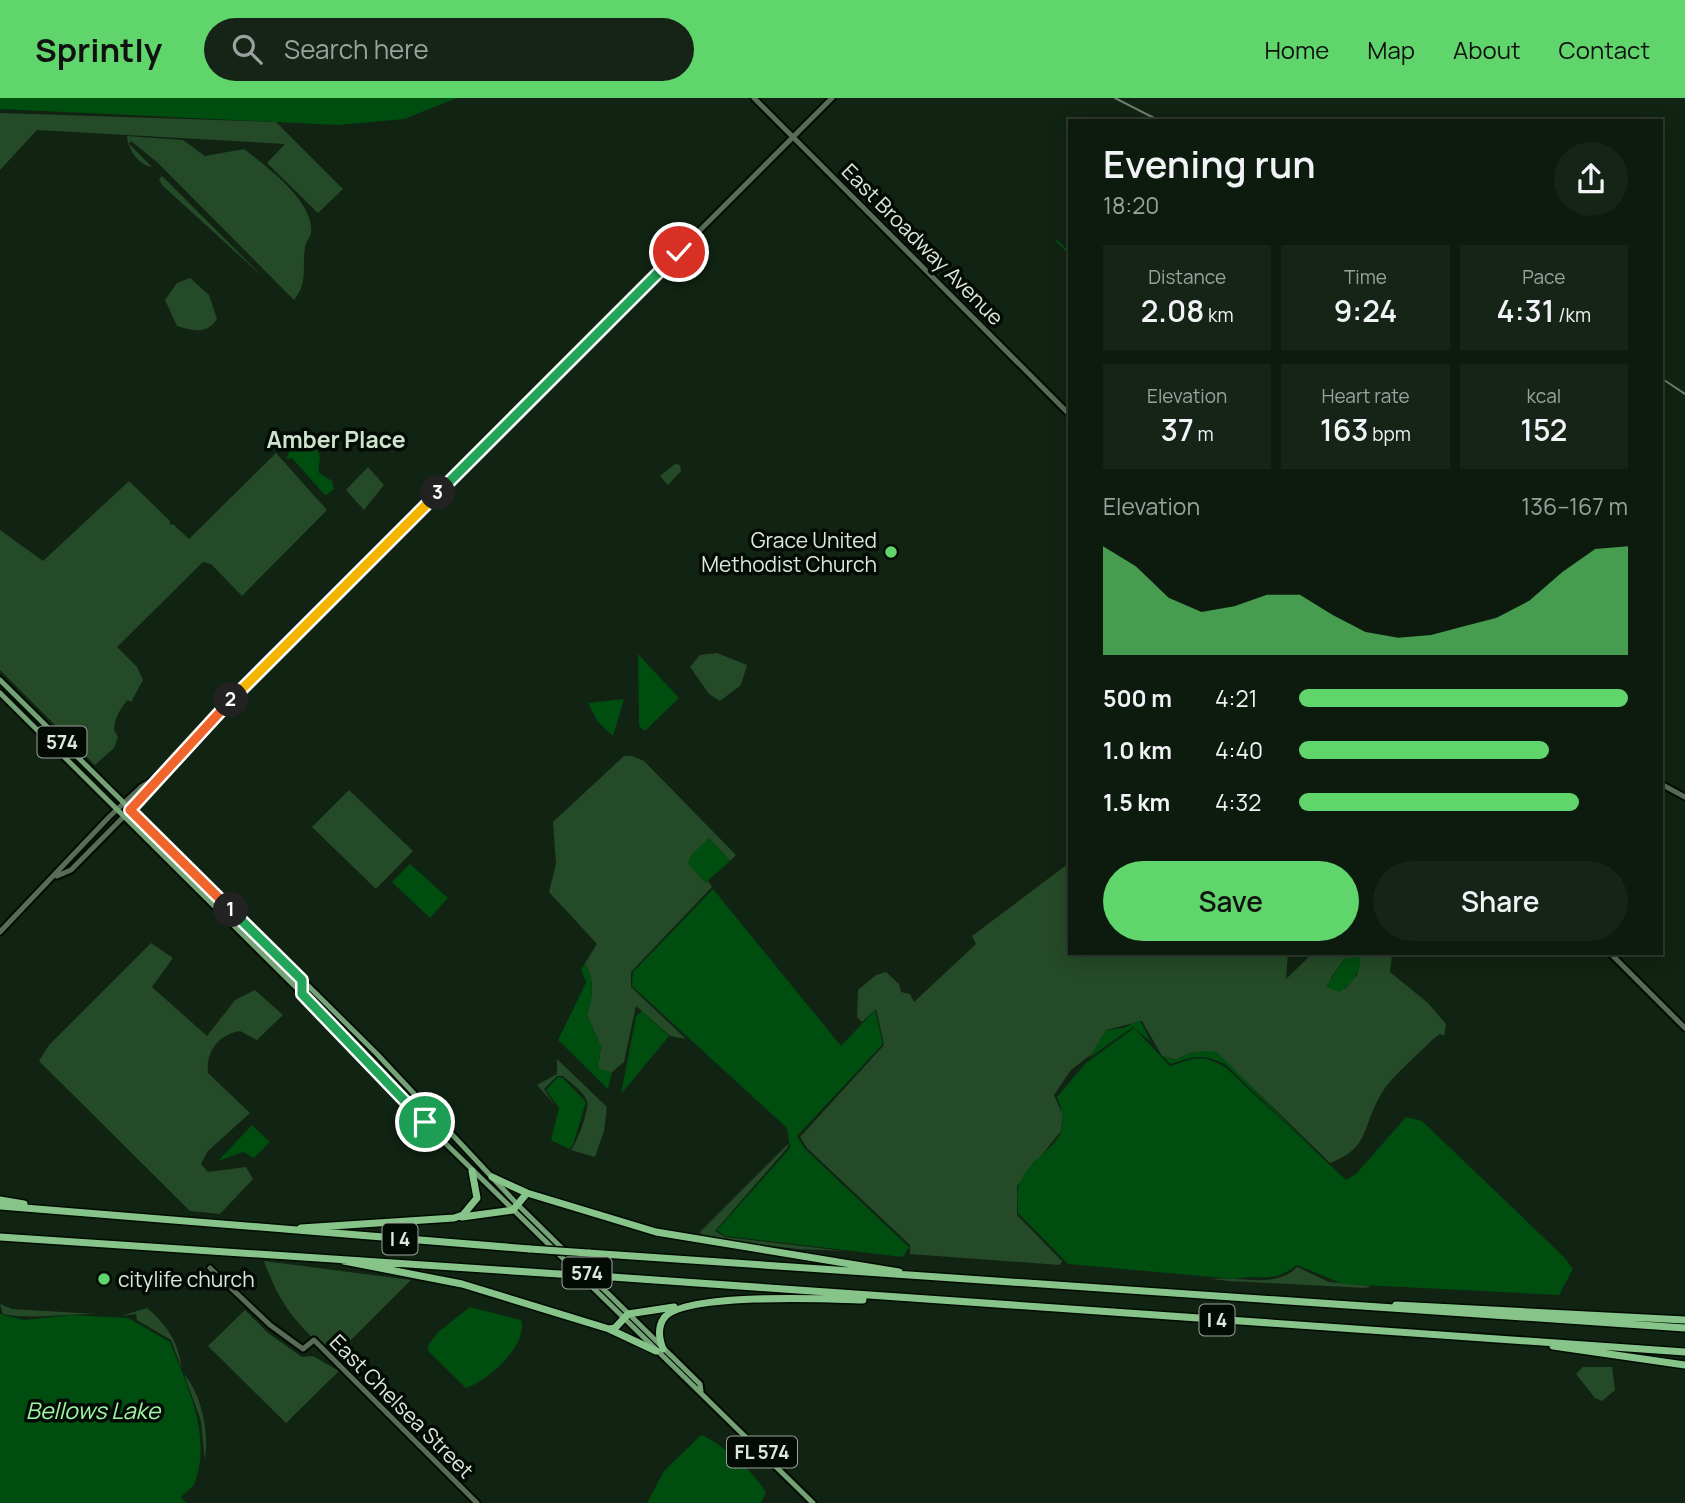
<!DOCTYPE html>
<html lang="en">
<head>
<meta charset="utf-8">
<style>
  :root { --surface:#0d1a0e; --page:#162317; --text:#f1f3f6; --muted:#9aa19e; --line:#2d382e; --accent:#5fd56b }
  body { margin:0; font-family:Manrope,sans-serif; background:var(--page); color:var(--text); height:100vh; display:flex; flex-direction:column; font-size:26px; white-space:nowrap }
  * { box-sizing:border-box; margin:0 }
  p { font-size:23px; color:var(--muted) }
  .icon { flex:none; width:38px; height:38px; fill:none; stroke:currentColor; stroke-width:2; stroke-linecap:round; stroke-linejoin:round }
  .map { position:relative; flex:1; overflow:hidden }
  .drawer { position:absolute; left:1068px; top:21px; width:595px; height:836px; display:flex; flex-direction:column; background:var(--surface); border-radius:0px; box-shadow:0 4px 18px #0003,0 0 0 2px var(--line) }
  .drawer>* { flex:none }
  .pin { position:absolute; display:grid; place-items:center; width:60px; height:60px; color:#fff; margin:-30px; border:4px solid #fff; border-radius:50%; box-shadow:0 2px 7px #0007 }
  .km { position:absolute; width:35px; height:35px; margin:-18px; border-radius:50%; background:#222; color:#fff; font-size:19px; line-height:35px; text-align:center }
  .round { display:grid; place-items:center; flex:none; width:74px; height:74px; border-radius:37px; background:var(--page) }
  .headline { display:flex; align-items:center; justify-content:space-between; height:119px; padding:0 35px }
  h1 { font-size:38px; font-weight:600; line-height:52px }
  .stats { display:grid; grid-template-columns:repeat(3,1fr); gap:10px; height:119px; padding:7px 35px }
  .stats div { display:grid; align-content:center; border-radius:0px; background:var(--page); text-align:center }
  .stats b { font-size:30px; font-weight:600 }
  .stats small { font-size:19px; font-weight:400 }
  .stats p { font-size:19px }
  .chart { height:196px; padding:14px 35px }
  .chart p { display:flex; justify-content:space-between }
  .chart svg { width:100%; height:126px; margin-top:7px; fill:var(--accent); opacity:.7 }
  .primary-button { display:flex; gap:14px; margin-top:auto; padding:14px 35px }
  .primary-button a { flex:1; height:80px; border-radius:42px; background:var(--accent); color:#111; font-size:28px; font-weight:600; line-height:80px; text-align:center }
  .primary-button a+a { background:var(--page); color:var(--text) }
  ul { padding:0 35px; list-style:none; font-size:23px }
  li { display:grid; grid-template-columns:112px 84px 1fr; align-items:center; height:52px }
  li i { height:18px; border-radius:9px; background:var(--accent) }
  header { display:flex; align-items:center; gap:42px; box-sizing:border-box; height:98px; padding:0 35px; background:var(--accent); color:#111 }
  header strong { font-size:33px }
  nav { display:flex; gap:38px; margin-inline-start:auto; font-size:24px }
  .search { width:490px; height:63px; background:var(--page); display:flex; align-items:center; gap:18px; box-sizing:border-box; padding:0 24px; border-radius:38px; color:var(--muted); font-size:26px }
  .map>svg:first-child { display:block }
</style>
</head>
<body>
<header>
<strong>Sprintly</strong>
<div class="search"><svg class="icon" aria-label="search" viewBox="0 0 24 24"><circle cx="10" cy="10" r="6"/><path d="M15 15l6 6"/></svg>Search here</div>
<nav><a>Home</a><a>Map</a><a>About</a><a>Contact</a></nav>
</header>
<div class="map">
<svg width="1685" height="1405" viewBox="0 0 1685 1405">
  <rect width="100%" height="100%" fill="#112313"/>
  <path fill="#254a27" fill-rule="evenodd" d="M0,15L276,24L343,91L318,115L267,65L285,46L37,32L0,72Z
    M127,38L183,42L205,58L244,51C266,68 315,104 311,135C310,140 305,145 305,150C302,171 308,185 294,202L158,65L131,43L129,46L152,69C139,67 128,52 127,38Z
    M162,78L264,180L162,87L159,81Z
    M190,180L209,197L217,221C206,237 194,233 177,228L165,202L177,185Z
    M276,355L327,412L242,498L211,466L203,464L117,549L137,569L143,582L131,604L128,602C120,610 114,622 114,632L118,639L114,650L95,667L0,572V432L43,463L129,383L170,423V427L173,426L189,441Z
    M675,366L680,367L681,373L668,387L660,378Z
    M368,369L384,387L364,412L346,392Z
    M717,555L747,567L741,587L720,603L709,596L690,569L700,557Z
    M624,658H632L644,663L736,757L730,763L709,740L705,785L708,783L712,789L631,874V889L686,941L670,938L636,908L624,964L611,975L598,971L601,949L587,917C593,898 595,882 585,865L597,846L549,794L556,766L553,724Z
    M349,692L413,753L376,791L312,729Z
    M1069,765V856H1288L1286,881L1312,856H1392L1390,874L1428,905L1446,926L1444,938L1440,936L1432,942C1416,959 1391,978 1380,998C1362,1029 1370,1050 1330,1065L1216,954L1190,955L1176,962L1162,958L1142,923L1106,932L1097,952L1071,972L1054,997L1063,1018L1061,1033L1017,1088V1117L1062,1163L1060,1167L910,1156V1147L807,1050L800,1039L884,947L876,911L862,924L857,919L858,892L876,877L886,874L899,886L901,894L910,896L914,904L976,846L972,838ZM1360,859L1357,877L1345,891L1330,890L1331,880L1344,861Z
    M151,845L173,860L152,889L207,938L235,902L255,892L283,917L257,942L240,933C218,937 206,953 208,975L250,1015L208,1053L201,1066L208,1074L246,1069L253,1081L220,1116L190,1113L39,963L49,947Z
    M557,961L607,1009L604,1033L595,1059L571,1052C576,1047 590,1010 587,1003C584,994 570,984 563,978H557L544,991L554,1006L537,987L557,976Z
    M788,1046V1049L715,1133L725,1139L844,1153L797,1151L704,1140L700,1134Z
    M264,1163L411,1182L334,1259C298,1228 280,1208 264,1163Z
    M1297,1169L1329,1184L1371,1188L1366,1190L1229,1183L1211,1181C1241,1178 1276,1191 1297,1169Z
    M0,1206L12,1211L97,1216C65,1215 34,1222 3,1216Z
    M147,1210C168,1228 178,1244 182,1271L171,1242L137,1222L136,1216L121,1218Z
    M245,1212L268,1235L302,1259L313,1258L339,1273L286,1325L208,1248Z
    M1583,1269H1612L1615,1292L1602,1303L1595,1300L1576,1276Z
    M184,1276C202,1297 209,1335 205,1362L201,1323Z"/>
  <path fill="#004d10" d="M0,0H457L404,21L339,27L0,11Z
    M292,349L302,353L313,350C325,356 317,364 319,375L332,383L334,391L326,397L323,395L292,360L286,361Z
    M638,556L679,600L645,633L639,628Z
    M624,601L613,638L598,624L588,605Z
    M709,740L730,763L705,785L688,765L691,757Z
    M410,766L448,800L430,820L392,784Z
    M713,791L841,948L875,912L883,946L797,1038L805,1051L909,1149L903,1159L725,1138L717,1132L790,1050L787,1030L632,888L633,874Z
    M1360,859C1362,873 1351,887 1340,894L1326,889L1344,861Z
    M585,865C595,882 593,898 587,917L601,949L598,971L612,974L608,991L558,942L584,889L586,884L581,871Z
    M642,913L669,938L621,996L636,918Z
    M1140,922L1151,944L1133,929L1089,960L1106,932L1123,930Z
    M1134,930L1170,968C1196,960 1200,955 1225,969L1346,1082L1356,1076L1406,1019L1422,1023L1564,1159L1573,1171L1559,1197L1343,1186L1297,1167C1272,1186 1263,1176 1234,1181L1068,1166L1018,1115C1018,1107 1016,1095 1019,1087C1034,1047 1078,1052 1057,999L1086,965Z
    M1205,953L1216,954L1227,964L1327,1065L1226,967C1204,955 1194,958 1171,966L1162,958L1176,962L1190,955Z
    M558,979L563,980L586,1004L573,1047L569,1051L551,1042L559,1010L546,992Z
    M252,1027L270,1044L254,1060L243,1054L218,1063Z
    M470,1209L521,1222C529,1246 488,1283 466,1290L428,1253V1248L437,1235Z
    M0,1216L24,1222L72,1217L128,1220L170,1244C187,1287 212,1337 195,1384C193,1391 184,1394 181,1400L187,1405H0Z
    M701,1337C719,1343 759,1378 766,1395L761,1405H647L664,1373Z"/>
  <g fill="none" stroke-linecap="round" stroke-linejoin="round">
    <path stroke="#004d10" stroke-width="2" d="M1057,143L1069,155"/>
    <g stroke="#010c01" stroke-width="9">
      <path id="secondary" d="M754,0L1069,316
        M1661,686L1685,699
        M57,778L71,772L147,695L203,630L832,0
        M0,834L109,719L141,689L156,680
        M1611,856L1685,930
        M210,1170L270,1227L303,1251L314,1242L477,1405"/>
    </g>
    <g stroke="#010c01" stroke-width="9">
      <path id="primary" d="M0,582L377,956L517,1106L700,1286L701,1293
        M0,595L370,963L439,1039L813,1405"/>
    </g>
    <g stroke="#010c01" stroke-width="10">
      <path id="highway" d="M492,1079L527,1095L656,1134L899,1174
        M0,1102L24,1106
        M0,1108L530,1151
        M462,1119L513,1112L527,1095
        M301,1130L454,1120L463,1117L477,1100L472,1073
        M0,1139L559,1176
        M588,1155L1685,1230
        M344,1163L462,1186L609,1231L656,1253
        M612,1179L1685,1254
        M1396,1207L1685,1222
        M609,1231L615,1230L628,1216L674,1209
        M1553,1248L1685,1267
        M663,1251C659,1241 657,1230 664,1220C684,1194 828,1201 863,1202"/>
    </g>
    <use href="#secondary" stroke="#586c58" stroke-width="5"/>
    <use href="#primary" stroke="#74a176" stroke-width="5"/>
    <use href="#highway" stroke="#87c48a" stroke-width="7"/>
    <path stroke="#6e7d6f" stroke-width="2" d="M1115,0L1160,23
      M1661,280L1685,296"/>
    <g stroke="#010c01" stroke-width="10" stroke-linecap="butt">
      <path id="highway-bridge" d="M530,1151L588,1155
        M559,1176L612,1179"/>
    </g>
    <use href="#highway-bridge" stroke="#87c48a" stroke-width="7"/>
  </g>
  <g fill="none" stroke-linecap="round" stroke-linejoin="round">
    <g stroke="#fff" stroke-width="14">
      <path id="split-1" d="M231,812L302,882V896L425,1024"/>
    </g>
    <g stroke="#fff" stroke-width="14">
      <path id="split-2" d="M231,812L130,712L231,602"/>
    </g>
    <g stroke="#fff" stroke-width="14">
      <path id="split-3" d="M231,602L438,395"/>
    </g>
    <g stroke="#fff" stroke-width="14">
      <path id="split-4" d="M438,395L679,154"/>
    </g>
    <use href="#split-1" stroke="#22a559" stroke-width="9"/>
    <use href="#split-2" stroke="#f0652b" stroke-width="9"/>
    <use href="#split-3" stroke="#f5b400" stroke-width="9"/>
    <use href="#split-4" stroke="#22a559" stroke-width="9"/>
  </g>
  <g fill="#5fd56b" stroke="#040a04" stroke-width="2.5">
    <circle cx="891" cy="454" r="7"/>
    <circle cx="104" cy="1181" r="7"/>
  </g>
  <g text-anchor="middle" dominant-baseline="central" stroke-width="7" stroke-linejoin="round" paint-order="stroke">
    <g fill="#040a04" stroke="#9ca59c" stroke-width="2">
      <rect x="37.5" y="628.5" width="49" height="31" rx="5"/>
      <rect x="382.5" y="1125.5" width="35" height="31" rx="5"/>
      <rect x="562.5" y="1159.5" width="49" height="31" rx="5"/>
      <rect x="1199.5" y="1206.5" width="35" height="31" rx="5"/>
      <rect x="727" y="1338.5" width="70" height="31" rx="5"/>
    </g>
    <g font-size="19" font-weight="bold" fill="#dde8dd">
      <text x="62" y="644">574</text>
      <text x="400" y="1141">I 4</text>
      <text x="587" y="1175">574</text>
      <text x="1217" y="1222">I 4</text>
      <text x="762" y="1354">FL 574</text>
    </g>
    <g font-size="21" fill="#dde8dd" stroke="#040a04">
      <text transform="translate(923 146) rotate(45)">East Broadway Avenue</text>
      <text transform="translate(402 1308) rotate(45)">East Chelsea Street</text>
    </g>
    <g font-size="21" fill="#dde8dd" stroke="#040a04" text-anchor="end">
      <text x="877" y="442">Grace United<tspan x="877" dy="24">Methodist Church</tspan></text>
      <text x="118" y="1181" text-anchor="start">citylife church</text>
    </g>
    <g font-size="23" font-weight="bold" fill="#cde3cd" stroke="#040a04">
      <text x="336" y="341">Amber Place</text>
    </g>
    <g font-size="23" font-style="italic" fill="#9df7a2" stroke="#040a04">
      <text x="93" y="1312">Bellows Lake</text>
    </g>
  </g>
</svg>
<div class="pin" style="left:425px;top:1024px;background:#1e9e55"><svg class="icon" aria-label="arrive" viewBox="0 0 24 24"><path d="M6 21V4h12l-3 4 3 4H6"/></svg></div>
<div class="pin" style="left:679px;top:154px;background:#d93025"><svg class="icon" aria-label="check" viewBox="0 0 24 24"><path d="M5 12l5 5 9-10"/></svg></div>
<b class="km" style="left:231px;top:812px">1</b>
<b class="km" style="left:231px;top:602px">2</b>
<b class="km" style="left:438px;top:395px">3</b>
<section class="drawer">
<div class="headline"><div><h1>Evening run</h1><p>18:20</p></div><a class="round"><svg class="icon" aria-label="share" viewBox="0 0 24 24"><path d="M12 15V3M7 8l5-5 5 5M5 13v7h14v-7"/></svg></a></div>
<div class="stats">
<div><p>Distance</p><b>2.08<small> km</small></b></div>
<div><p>Time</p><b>9:24</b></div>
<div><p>Pace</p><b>4:31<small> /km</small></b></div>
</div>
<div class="stats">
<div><p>Elevation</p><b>37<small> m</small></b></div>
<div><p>Heart rate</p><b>163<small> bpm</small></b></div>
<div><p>kcal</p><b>152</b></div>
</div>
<div class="chart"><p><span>Elevation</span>136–167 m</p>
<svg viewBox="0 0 160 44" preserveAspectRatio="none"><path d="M0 44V6L10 13L20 24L30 29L40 27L50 23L60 23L70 30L80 36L90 38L100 37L110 34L120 31L130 25L140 15L150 7L160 6V44z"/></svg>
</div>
<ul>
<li><b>500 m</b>4:21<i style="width:100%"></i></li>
<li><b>1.0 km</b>4:40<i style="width:76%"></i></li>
<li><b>1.5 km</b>4:32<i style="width:85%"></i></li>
</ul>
<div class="primary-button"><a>Save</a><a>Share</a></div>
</section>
</div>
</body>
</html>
